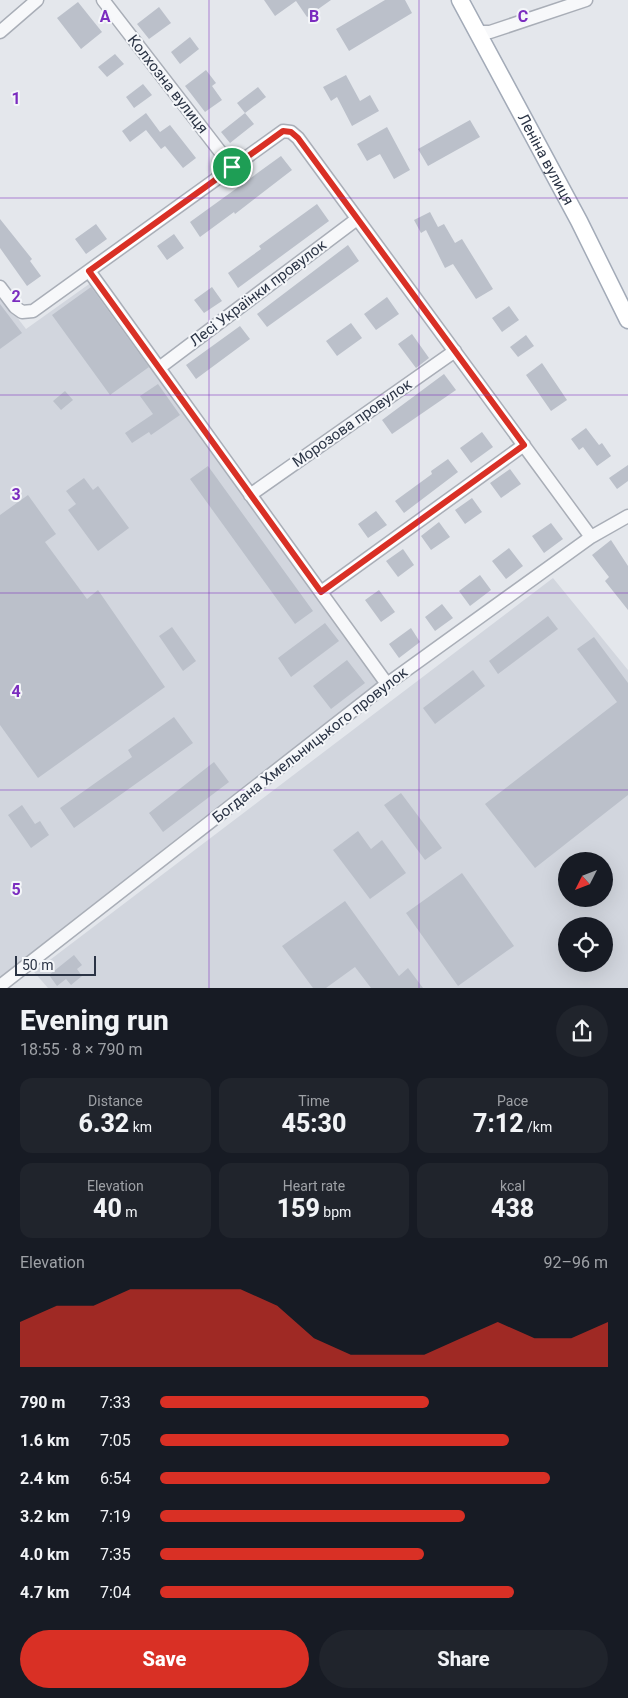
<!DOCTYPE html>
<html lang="en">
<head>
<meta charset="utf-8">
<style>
  :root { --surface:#171b24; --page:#20242c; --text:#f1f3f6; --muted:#9ea1a6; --accent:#d93025 }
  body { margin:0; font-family:Roboto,sans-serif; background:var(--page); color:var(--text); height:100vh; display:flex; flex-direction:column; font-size:19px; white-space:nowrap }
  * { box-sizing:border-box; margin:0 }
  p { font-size:16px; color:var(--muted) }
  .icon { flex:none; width:28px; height:28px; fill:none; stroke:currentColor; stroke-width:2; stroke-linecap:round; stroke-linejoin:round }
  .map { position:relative; height:988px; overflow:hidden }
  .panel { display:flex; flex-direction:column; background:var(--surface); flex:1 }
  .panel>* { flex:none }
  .needle { width:32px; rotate:228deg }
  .fabs { position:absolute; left:558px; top:852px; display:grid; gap:10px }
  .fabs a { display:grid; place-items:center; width:55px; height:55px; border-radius:50%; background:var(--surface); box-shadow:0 5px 20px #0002; font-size:25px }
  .scale { position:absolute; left:15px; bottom:12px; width:81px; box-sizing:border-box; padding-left:5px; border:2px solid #2b3445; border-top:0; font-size:14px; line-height:18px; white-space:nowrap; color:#2b3445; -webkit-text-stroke:4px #f4f6f9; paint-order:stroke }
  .pin { position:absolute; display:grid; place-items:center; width:42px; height:42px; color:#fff; margin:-21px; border:2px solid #fff; border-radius:50%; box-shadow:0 1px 5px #0007 }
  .round { display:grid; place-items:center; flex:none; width:52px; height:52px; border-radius:26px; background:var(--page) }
  .overview { display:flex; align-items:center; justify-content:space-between; height:85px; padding:0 20px }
  h1 { font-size:28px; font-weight:800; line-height:38px }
  .figures { display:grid; grid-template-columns:repeat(3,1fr); gap:8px; height:85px; padding:5px 20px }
  .figures div { display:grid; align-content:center; border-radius:12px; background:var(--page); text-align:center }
  .figures b { font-size:25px; font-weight:800 }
  .figures small { font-size:14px; font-weight:400 }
  .figures p { font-size:14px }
  .chart { height:140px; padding:10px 20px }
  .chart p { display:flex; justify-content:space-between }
  .chart svg { width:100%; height:90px; margin-top:5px; fill:var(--accent); opacity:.7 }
  .button { display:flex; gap:10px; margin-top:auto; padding:10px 20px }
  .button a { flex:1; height:58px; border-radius:30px; background:var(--accent); color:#fff; font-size:20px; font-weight:800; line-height:58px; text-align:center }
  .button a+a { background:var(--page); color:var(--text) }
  ul { padding:0 20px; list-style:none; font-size:16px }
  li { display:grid; grid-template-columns:80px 60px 1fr; align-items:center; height:38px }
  li i { height:12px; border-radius:6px; background:var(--accent) }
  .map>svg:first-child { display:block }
</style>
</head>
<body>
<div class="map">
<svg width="628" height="988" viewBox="0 0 628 988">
  <rect width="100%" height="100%" fill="#e4e7ec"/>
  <path fill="#d2d6de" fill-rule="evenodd" d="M92,282L380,681L0,978V295L26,329Z
    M553,578L628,670V988H48L34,972ZM566,861H604V899H566ZM566,926H604V964H566Z"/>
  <path fill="#bbc0ca" d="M264,0H331L307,17L296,1L275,16Z
    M385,0H405L412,13L349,51L336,29Z
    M78,2L102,32L81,49L57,18Z
    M159,7L171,23L149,39L137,24Z
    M190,37L199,49L180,64L171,52Z
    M115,54L124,64L107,77L98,67Z
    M206,70L216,83L212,86L222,100L205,112L185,86Z
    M346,75L360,101L370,95L379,111L352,126L337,97L331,101L323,87Z
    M143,84L152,95L134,108L126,97Z
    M258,87L266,97L245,113L237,103Z
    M146,113L160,132L170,125L196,158L183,168L165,146L161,149L146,130L130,142L122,131Z
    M245,113L254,124L230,143L221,132Z
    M470,120L480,137L428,166L418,149Z
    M387,127L410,170L394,179L380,154L367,161L357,144Z
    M281,156L292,170L235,214L234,212L200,237L190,222Z
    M317,204L329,221L238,288L228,273L261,249L259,246Z
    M430,212L438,227L444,224L455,243L462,239L493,289L476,299L453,264L445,268L426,230L421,233L414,220Z
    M0,219L32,259L30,261L41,276L27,286L0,248Z
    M96,224L107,239L86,254L75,239Z
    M174,234L184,248L167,260L157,246Z
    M348,245L359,261L267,327L257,314Z
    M91,287L149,367L110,395L52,315Z
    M212,287L222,301L204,313L194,300Z
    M387,297L399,314L376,330L364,314Z
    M0,304L22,333L0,349Z
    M509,306L519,320L502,332L492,318Z
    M351,323L362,338L337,356L326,341Z
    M240,326L250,339L196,379L186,365Z
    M412,334L429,358L416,368L398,344Z
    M526,335L534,346L518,357L510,347Z
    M542,363L567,400L551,411L526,375Z
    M444,374L456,390L392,434L382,420Z
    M158,384L180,415L151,435L149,432L132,443L125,433L153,414L140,396Z
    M65,391L73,400L61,410L53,401Z
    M586,428L599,445L602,443L611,456L597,466L583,447L579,450L571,439Z
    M482,432L493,447L471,463L460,448Z
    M448,459L458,472L404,513L395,501L432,474L431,471Z
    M628,465V481L617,489L609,478Z
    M208,466L313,611L295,624L190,479Z
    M510,469L521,484L501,498L490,483Z
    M84,478L93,490L98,486L129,528L98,551L68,510L76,504L66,491Z
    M28,495L56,534L45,542L87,599L98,590L165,687L38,778L0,725V515Z
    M472,498L482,512L465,524L455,510Z
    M376,511L387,525L368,538L358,524Z
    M439,522L450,537L431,550L421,536Z
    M551,523L563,539L544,553L532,536Z
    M611,540L628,566V610L605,581L609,577L592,555Z
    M509,548L523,566L506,579L492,561Z
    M403,549L414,565L398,577L386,561Z
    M480,575L491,590L470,606L459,591Z
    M379,590L395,612L381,622L365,600Z
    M442,604L453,618L435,631L425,617Z
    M548,616L558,629L498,674L489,661Z
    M325,623L339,641L291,677L278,658Z
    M172,627L196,661L183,671L159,636Z
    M411,628L420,642L399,658L389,644Z
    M594,637L628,683V795L535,868L485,804L617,702L577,649Z
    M347,660L365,683L331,709L313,686Z
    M473,670L485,686L435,724L423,708Z
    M174,717L193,743L74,828L60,808L132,757L128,750Z
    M214,762L229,782L163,832L149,813Z
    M401,793L442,848L425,860L384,805Z
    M22,805L35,824L40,821L49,835L31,848L8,815Z
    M358,831L371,849L382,840L406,873L370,899L333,850Z
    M462,873L514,946L458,986L406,913Z
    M345,901L399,976L408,968L423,988H371L355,967L326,988H313L282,946Z
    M74,955L82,965L77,969L82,976L71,985L66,979L57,986L49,975Z"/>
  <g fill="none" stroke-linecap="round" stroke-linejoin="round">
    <g stroke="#a9aeb7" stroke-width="15">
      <path id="minor" d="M103,0L232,167
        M0,32L37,0
        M476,32H490L586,0
        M89,271L387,684
        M0,287L15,307L22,312L33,311L283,131L291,132L298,138L591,537
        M159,368L357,219
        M250,495L455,351
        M321,592L524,445
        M0,986L387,684L591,537L628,516"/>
    </g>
    <g stroke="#a3abb8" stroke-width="19">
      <g id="major">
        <path id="s1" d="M460,0L579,221L628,320"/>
      </g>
    </g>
    <use href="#minor" stroke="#f7f8fa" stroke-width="12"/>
    <use href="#major" stroke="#fff" stroke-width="16"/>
  </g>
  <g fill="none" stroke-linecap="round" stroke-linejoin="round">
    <g stroke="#fff" stroke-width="10">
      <path id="route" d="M283,131L291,132L298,138L524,445L321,592L89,271Z"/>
    </g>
    <use href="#route" stroke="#d93025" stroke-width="6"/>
  </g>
  <path fill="none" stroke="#7b2cbf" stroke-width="1" stroke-opacity="0.55" d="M209,0V988M419,0V988M0,198H628M0,395H628M0,593H628M0,790H628"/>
  <g text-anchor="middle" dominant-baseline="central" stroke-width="4" stroke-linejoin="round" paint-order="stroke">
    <g font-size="15" fill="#2b3445" stroke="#f4f6f9">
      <text transform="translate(168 84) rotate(52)">Колхозна вулиця</text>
      <text stroke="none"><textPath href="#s1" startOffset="181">Леніна вулиця</textPath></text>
      <text transform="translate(258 293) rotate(-37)">Лесі Українки провулок</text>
      <text transform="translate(352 423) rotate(-35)">Морозова провулок</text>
      <text transform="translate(310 745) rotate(-38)">Богдана Хмельницького провулок</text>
    </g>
  </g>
  <g font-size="16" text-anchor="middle" font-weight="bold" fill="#7b2cbf" stroke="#f4f6f9" stroke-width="4" stroke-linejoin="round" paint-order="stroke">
    <text x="105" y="22">A</text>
    <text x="314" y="22">B</text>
    <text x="523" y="22">C</text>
    <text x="16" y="104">1</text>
    <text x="16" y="302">2</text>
    <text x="16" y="500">3</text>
    <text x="16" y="697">4</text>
    <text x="16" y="895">5</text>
  </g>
</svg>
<div class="fabs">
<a><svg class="needle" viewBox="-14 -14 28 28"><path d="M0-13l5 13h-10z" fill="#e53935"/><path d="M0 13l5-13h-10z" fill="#9ea1a6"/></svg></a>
<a><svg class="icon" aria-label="locate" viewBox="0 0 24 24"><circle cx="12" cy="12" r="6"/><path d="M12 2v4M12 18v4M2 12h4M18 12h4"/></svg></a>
</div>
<div class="scale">50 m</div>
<div class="pin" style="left:232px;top:167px;background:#1e9e55"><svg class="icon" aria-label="arrive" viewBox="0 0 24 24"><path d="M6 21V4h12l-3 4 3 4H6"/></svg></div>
</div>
<section class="panel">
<div class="overview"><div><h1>Evening run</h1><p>18:55 · 8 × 790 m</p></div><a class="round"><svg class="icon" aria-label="share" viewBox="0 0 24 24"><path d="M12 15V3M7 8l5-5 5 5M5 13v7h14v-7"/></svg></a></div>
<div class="figures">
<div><p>Distance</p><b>6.32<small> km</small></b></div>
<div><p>Time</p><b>45:30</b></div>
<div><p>Pace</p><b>7:12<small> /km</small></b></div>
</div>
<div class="figures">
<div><p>Elevation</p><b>40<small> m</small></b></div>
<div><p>Heart rate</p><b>159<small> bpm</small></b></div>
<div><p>kcal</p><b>438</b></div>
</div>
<div class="chart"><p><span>Elevation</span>92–96 m</p>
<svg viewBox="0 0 160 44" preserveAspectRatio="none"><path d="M0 44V22L10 14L20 14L30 6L40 6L50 6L60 6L70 14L80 30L90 38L100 38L110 38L120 30L130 22L140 30L150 30L160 22V44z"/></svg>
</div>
<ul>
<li><b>790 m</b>7:33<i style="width:60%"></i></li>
<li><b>1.6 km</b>7:05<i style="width:78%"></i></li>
<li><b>2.4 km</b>6:54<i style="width:87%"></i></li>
<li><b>3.2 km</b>7:19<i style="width:68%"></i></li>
<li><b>4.0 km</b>7:35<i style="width:59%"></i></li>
<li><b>4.7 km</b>7:04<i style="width:79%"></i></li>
</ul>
<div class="button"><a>Save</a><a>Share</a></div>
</section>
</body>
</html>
